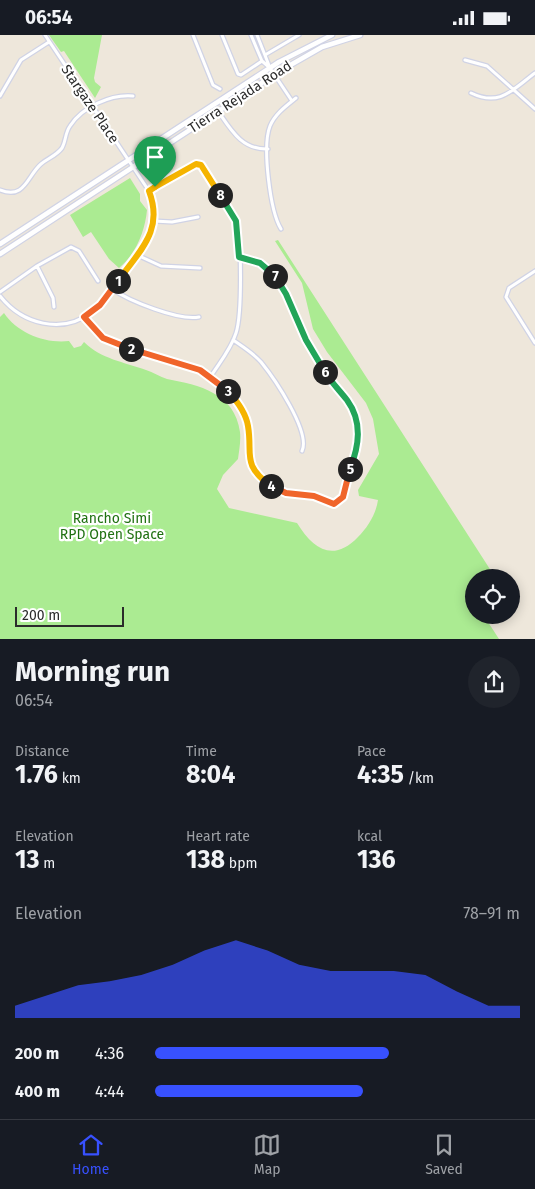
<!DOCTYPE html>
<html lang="en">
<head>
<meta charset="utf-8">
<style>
  :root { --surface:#171b24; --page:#20242c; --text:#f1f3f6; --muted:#9ea1a6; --line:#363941; --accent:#3851ff }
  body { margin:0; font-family:"Fira Sans",sans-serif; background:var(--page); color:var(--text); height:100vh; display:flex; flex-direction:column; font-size:19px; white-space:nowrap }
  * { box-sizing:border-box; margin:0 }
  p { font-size:16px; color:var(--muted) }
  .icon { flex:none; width:28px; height:28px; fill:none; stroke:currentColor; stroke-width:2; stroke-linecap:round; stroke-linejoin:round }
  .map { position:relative; height:604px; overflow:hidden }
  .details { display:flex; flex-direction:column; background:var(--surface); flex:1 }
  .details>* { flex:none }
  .fabs { position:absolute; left:465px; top:534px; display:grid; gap:10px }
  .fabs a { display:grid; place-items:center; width:55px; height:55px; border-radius:50%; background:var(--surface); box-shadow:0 2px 12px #0003; font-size:25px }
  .scale { position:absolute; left:15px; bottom:12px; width:109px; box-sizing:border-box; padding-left:5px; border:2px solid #2b2b2b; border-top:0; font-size:14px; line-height:18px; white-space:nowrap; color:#2b2b2b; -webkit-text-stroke:4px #fff; paint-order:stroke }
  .pin { position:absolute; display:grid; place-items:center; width:42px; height:42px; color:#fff; margin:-51px -21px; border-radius:50% 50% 50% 0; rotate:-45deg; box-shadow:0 0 5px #0007 }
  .pin .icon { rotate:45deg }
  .km { position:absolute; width:25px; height:25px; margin:-12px; border-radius:50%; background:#222; color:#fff; font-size:14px; line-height:25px; text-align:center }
  .round { display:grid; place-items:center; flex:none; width:52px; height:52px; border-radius:26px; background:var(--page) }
  .head { display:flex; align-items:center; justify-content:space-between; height:85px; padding:0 15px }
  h1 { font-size:28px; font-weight:700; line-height:38px }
  .stats { display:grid; grid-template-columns:repeat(3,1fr); gap:8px; height:85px; padding:5px 15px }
  .stats div { display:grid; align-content:center }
  .stats b { font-size:25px; font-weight:700 }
  .stats small { font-size:14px; font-weight:400 }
  .stats p { font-size:14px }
  .chart { height:140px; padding:10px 15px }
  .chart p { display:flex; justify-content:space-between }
  .chart svg { width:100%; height:90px; margin-top:5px; fill:var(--accent); opacity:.7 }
  ul { padding:0 15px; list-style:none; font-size:16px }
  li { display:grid; grid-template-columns:80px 60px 1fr; align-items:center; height:38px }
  li i { height:12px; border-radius:6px; background:var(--accent) }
  .status { display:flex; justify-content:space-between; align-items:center; height:35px; padding:0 25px; background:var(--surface); direction:ltr }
  .status svg { height:14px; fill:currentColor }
  .tab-bar { display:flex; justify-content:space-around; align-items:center; height:70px; border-top:1px solid var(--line); background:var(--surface); font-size:14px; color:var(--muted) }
  .tab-bar a { display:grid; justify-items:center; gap:2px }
  .tab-bar .selected { color:var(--accent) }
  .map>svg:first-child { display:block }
</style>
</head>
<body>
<div class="status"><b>06:54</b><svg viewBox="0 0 49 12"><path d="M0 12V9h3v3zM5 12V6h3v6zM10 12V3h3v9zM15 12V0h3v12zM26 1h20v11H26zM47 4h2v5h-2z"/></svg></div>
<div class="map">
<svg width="535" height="604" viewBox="0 0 535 604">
  <rect width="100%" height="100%" fill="#eee7db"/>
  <path fill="#abeb92" d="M49,0H102L94,43L95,47L101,52L95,63L64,16L61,17Z
    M130,143L140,159V166L147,175C145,196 136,219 119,233L109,224L91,197L83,202L70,180Z
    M278,205L495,542H474V580H492L486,584L499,604H0V282L4,278C17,298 46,309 69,306L74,313L81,311L84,307C101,324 124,327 146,335C153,337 160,342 167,344C199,350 235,358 240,397C241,406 239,416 238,424L223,440L217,454L229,473L297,488C313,514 333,528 358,502C368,492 376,479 378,465L359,461L358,455L379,419L373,384L366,368L327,317L313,294L302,248L275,206Z"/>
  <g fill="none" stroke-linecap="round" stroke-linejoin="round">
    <g stroke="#d0d3e5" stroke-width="5.5">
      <path id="street" d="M193,0L213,50L220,54
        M222,0L238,39L241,40L262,26
        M251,0L262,26L270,33L292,66
        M257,0L270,33
        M265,20L299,0
        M465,25L487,31L535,74
        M471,58C500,72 512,55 535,38
        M0,61L21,25L49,7
        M218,76C231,95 242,115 268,114
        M0,155C25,165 27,141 41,129C48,123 56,121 62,113C66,106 65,98 70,91C82,72 111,59 133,61
        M149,156L193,130L199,129C209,137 232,174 236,187C242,205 242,279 236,298C231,314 220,327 211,341
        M154,186L172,187L198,182
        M281,194C270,176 262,111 270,91C275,79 286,71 296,63
        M137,220L161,231L200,233
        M37,231L53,263L54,272
        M535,236L509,253L506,262L535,308
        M112,254C129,266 179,286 199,282
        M0,257L37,231L71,212L79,216L98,246
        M0,261C22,289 62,300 92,277C105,266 114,252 124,238C144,210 163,193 149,156L45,0
        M84,282C120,331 188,312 229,356C237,366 247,380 249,393C250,403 247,413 249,423C254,449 283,457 305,459C316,460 327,470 337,469C344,464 342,457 345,449C351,427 363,410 357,386C353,371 342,361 333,348C320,333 310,314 302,296C293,278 288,257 275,241C266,229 254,225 239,222
        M233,305C243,312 253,318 261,327C274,343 311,397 302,416"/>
    </g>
    <g stroke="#d0d3e5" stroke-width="7">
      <path id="secondary" d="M0,209L279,27L332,0
        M0,219L280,36L322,12L360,0"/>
    </g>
    <use href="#street" stroke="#fff" stroke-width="3"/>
    <use href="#secondary" stroke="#fff" stroke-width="4.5"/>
  </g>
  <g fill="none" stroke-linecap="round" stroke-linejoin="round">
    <g stroke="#fff" stroke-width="10">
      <path id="split-1" d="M118,246C140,215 164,196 149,156L155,152"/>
    </g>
    <g stroke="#fff" stroke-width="10">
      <path id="split-2" d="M118,246L100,270L84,282L103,303L131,314"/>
    </g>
    <g stroke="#fff" stroke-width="10">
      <path id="split-3" d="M131,314L200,335L228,356"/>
    </g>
    <g stroke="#fff" stroke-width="10">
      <path id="split-4" d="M228,356C237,366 246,378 248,391C253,420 241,429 271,451"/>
    </g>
    <g stroke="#fff" stroke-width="10">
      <path id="split-5" d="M271,451L286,458L314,461L334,469L343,462L350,434"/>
    </g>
    <g stroke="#fff" stroke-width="10">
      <path id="split-6" d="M325,337C331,347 340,356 347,365C363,387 359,411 350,434"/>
    </g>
    <g stroke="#fff" stroke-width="10">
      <path id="split-7" d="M275,241L286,259L306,305L325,337"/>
    </g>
    <g stroke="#fff" stroke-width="10">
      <path id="split-8" d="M220,160L236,186L239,222L260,228L275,241"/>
    </g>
    <g stroke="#fff" stroke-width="10">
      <path id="split-9" d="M155,152L196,129L201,130L220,160"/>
    </g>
    <use href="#split-1" stroke="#f5b400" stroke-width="6"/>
    <use href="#split-2" stroke="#f0652b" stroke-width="6"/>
    <use href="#split-3" stroke="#f0652b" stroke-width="6"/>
    <use href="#split-4" stroke="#f5b400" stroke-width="6"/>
    <use href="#split-5" stroke="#f0652b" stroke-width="6"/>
    <use href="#split-6" stroke="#22a559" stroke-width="6"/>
    <use href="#split-7" stroke="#22a559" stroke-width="6"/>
    <use href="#split-8" stroke="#22a559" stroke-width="6"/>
    <use href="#split-9" stroke="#f5b400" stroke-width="6"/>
  </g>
  <g text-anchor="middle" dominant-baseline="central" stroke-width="4.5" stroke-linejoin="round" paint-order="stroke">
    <g font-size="14" fill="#2b2b2b" stroke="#fff">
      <text transform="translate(240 62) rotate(-33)">Tierra Rejada Road</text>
      <text transform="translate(90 69) rotate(56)">Stargaze Place</text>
    </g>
    <g font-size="14" fill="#207112" stroke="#fff">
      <text x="112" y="483">Rancho Simi<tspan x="112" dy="16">RPD Open Space</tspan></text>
    </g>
  </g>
</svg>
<div class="fabs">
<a><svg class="icon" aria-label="locate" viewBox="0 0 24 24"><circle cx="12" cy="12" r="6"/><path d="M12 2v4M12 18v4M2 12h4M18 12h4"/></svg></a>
</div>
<div class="scale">200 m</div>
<div class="pin" style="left:155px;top:152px;background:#1e9e55"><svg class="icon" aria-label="arrive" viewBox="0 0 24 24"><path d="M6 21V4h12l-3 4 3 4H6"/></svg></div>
<b class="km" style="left:118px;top:246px">1</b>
<b class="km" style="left:131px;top:314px">2</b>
<b class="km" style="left:228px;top:356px">3</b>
<b class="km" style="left:271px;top:451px">4</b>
<b class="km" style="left:350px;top:434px">5</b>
<b class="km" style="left:325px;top:337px">6</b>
<b class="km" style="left:275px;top:241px">7</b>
<b class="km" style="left:220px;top:160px">8</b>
</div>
<section class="details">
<div class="head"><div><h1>Morning run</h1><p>06:54</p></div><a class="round"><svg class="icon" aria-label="share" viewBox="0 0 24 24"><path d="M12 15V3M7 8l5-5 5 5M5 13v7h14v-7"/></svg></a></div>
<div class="stats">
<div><p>Distance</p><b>1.76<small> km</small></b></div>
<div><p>Time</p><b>8:04</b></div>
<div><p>Pace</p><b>4:35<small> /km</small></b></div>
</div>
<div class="stats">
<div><p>Elevation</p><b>13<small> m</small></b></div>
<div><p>Heart rate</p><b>138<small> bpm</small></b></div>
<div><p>kcal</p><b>136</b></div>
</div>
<div class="chart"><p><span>Elevation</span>78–91 m</p>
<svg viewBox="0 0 160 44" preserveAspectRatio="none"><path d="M0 44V38L10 33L20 28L30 26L40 23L50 18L60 11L70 6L80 11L90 18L100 21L110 21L120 21L130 23L140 31L150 38L160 38V44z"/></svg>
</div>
<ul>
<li><b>200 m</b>4:36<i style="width:64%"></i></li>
<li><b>400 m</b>4:44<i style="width:57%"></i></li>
</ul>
</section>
<nav class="tab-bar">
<a class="selected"><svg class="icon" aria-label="home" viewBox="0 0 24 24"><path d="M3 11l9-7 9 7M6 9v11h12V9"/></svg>Home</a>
<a><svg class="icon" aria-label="map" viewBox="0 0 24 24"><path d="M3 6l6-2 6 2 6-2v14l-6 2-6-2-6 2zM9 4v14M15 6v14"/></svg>Map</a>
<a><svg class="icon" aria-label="saved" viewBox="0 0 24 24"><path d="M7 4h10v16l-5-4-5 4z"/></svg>Saved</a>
</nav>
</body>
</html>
